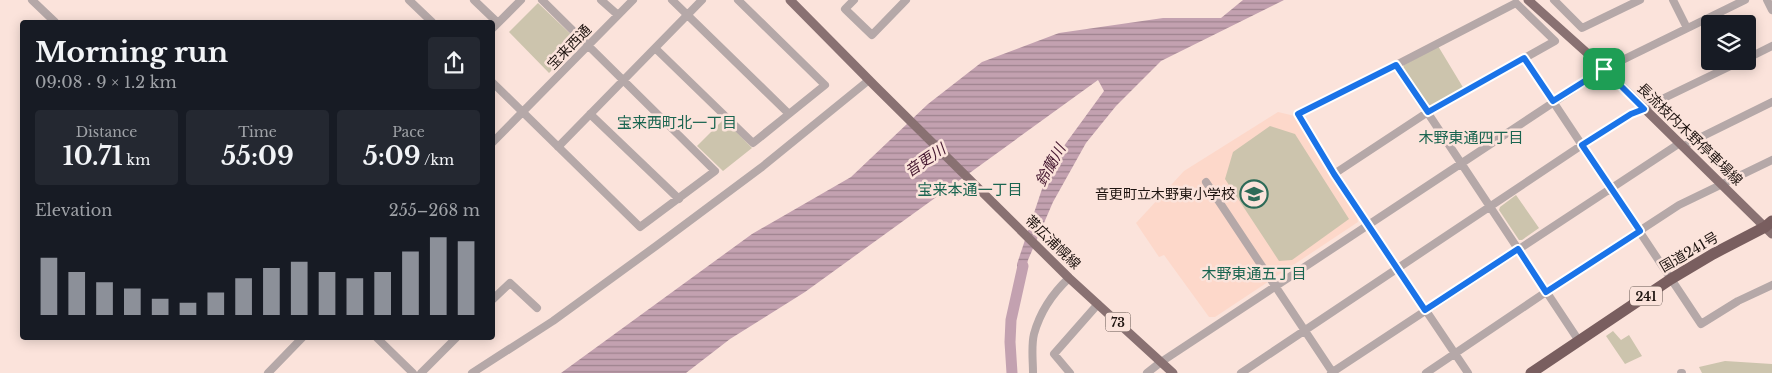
<!DOCTYPE html>
<html lang="en">
<head>
<meta charset="utf-8">
<style>
  :root { --surface:#171b24; --page:#242831; --text:#f1f3f6; --muted:#9ea1a6; --accent:#8c9099 }
  body { margin:0; font-family:"Libre Baskerville","Noto Sans JP",serif; background:var(--page); color:var(--text); height:100vh; display:flex; flex-direction:column; font-size:19px; white-space:nowrap }
  * { box-sizing:border-box; margin:0 }
  p { font-size:16px; color:var(--muted) }
  .icon { flex:none; width:28px; height:28px; fill:none; stroke:currentColor; stroke-width:2; stroke-linecap:round; stroke-linejoin:round }
  .map { position:relative; flex:1; overflow:hidden }
  .sheet { position:absolute; left:20px; top:20px; width:475px; height:320px; display:flex; flex-direction:column; background:var(--surface); border-radius:5px; box-shadow:0 2px 12px #0003 }
  .sheet>* { flex:none }
  .tools { position:absolute; left:1701px; top:15px; display:grid; gap:10px }
  .tools a { display:grid; place-items:center; width:55px; height:55px; border-radius:5px; background:var(--surface); box-shadow:0 2px 12px #0003; font-size:25px }
  .pin { position:absolute; display:grid; place-items:center; width:42px; height:42px; color:#fff; margin:-21px; border-radius:10px; box-shadow:0 2px 8px #0006 }
  .round { display:grid; place-items:center; flex:none; width:52px; height:52px; border-radius:5px; background:var(--page) }
  .headline { display:flex; align-items:center; justify-content:space-between; height:85px; padding:0 15px }
  h1 { font-size:28px; font-weight:800; line-height:38px }
  .metrics { display:grid; grid-template-columns:repeat(3,1fr); gap:8px; height:85px; padding:5px 15px }
  .metrics div { display:grid; align-content:center; border-radius:5px; background:var(--page); text-align:center }
  .metrics b { font-size:25px; font-weight:800 }
  .metrics small { font-size:14px; font-weight:400 }
  .metrics p { font-size:14px }
  .chart { height:140px; padding:10px 15px }
  .chart p { display:flex; justify-content:space-between }
  .chart svg { width:100%; height:90px; margin-top:5px; stroke:var(--accent); stroke-width:6 }
  .map>svg:first-child { display:block }
</style>
</head>
<body>
<div class="map">
<svg width="1772" height="373" viewBox="0 0 1772 373">
  <defs>
    <pattern id="water-rules" width="6" height="5" patternUnits="userSpaceOnUse" patternTransform="scale(1.25)"><rect width="6" height="5" fill="#c3a1b0"/><path d="M0 2.5h6" fill="none" stroke="#9e828e"/></pattern>
  </defs>
  <rect width="100%" height="100%" fill="#fbe3db"/>
  <path fill="#fdd8ca" d="M1278,112L1295,116L1357,216L1358,222L1215,317H1209L1164,255L1159,257L1136,223L1184,171Z"/>
  <path fill="#ccc4ad" d="M538,3L578,41V45L549,73L509,32Z
    M1438,46L1464,89L1431,106L1426,104L1403,68L1404,65Z
    M724,119L752,148L723,171L697,146Z
    M1270,126L1295,134L1349,219L1292,260L1279,261L1225,179L1233,152Z
    M1516,195L1539,228L1522,240H1519L1499,210L1500,207Z
    M1613,331L1621,340L1629,335L1642,356L1625,364L1606,336Z
    M1725,361L1772,364V373H1702L1699,367Z"/>
  <path fill="url(#water-rules)" d="M1243,0H1284L1161,61L1116,106L1086,143L1053,202L1028,260L1023,280L1017,282V264L1050,165L1104,91L1098,80L805,292L730,339L686,373H561L752,234L851,177L928,104L982,62L1059,33L1163,18H1221Z"/>
  <g fill="none" stroke-linecap="round" stroke-linejoin="round">
    <path stroke="#c3a1b0" stroke-width="11" d="M1012,373L1010,342L1011,320L1023,266"/>
    <path stroke="#b5a8a8" stroke-width="8" d="M32,0L55,22
      M409,0L432,22
      M474,0L498,23
      M601,0L618,15
      M672,0L789,114L825,85L738,0
      M854,0L845,9L872,35L906,0
      M1554,0L1582,28L1640,0
      M1673,0L1687,28
      M1767,0L1772,10
      M492,29L521,0
      M655,48L753,143L789,114
      M1524,58L1701,324L1738,301L1772,285
      M1748,58L1772,46
      M1396,65L1579,341
      M492,82L640,227L715,171L542,0
      M590,114L679,199
      M492,143L633,0
      M558,147L702,0
      M1683,147L1691,142L1772,102
      M1334,174L1428,112L1555,41L1516,3L1396,65L1298,114L1334,174L1468,373
      M1206,182L1333,373
      M492,300L510,283L537,308
      M377,338L413,373
      M268,373L302,338
      M421,373L456,338
      M472,373L553,321L656,246L762,167L869,80
      M1033,373C1033,360 1031,346 1034,334C1040,312 1053,293 1069,278
      M1070,373L1054,354L1098,304
      M1147,373L1161,362L1604,69L1745,0
      M1241,373L1582,145L1631,114L1741,61
      M1331,373L1680,143
      M1426,373L1546,292L1679,205L1772,160
      M1681,373H1682"/>
    <path stroke="#897172" stroke-width="9" d="M790,0L875,86L1069,278L1173,373
      M1528,0L1596,61L1772,234"/>
    <path stroke="#795e5f" stroke-width="11" d="M1531,373L1671,279L1713,254L1765,227L1772,221"/>
  </g>
  <g fill="none" stroke-linecap="round" stroke-linejoin="round">
    <g stroke="#fff" stroke-width="10">
      <path id="route" d="M1524,58L1553,101L1604,69L1644,109L1631,114L1582,145L1640,231L1546,292L1518,249L1425,310L1334,174L1298,114L1396,65L1428,112Z"/>
    </g>
    <use href="#route" stroke="#1a73e8" stroke-width="6"/>
  </g>
  <defs>
    <g id="school-ring" transform="scale(1.4375)"><circle r="9.5" fill="#fbe3db" stroke="#2d6b58" stroke-width="1.5"/><path d="M0-5L7-2L0 1L-7-2ZM-4 1L0 2.5L4 1V4Q0 6-4 4Z" fill="#2d6b58"/></g>
  </defs>
  <g fill-rule="evenodd">
    <use href="#school-ring" x="1254" y="194"/>
  </g>
  <g text-anchor="middle" dominant-baseline="central" stroke-width="5" stroke-linejoin="round" paint-order="stroke">
    <g fill="#fbe3db" stroke="#60524d" stroke-width="1">
      <rect x="1630" y="286.5" width="32" height="19" rx="4"/>
      <rect x="1105.5" y="312.5" width="25" height="19" rx="4"/>
    </g>
    <g font-size="12" font-weight="bold" fill="#1e1410">
      <text x="1646" y="296">241</text>
      <text x="1118" y="322">73</text>
    </g>
    <g font-size="14" fill="#1e1410" stroke="#fbe3db">
      <text transform="translate(569 47) rotate(-46)">宝来西通</text>
      <text transform="translate(1690 134) rotate(44)">長流枝内木野停車場線</text>
      <text transform="translate(1053 242) rotate(44)">帯広浦幌線</text>
      <text transform="translate(1689 252) rotate(-30)">国道241号</text>
    </g>
    <g font-size="14" fill="#1e1410" stroke="#fbe3db" text-anchor="end">
      <text x="1235" y="194">音更町立木野東小学校</text>
    </g>
    <g font-size="15" fill="#1a6550" stroke="#fbe3db">
      <text x="677" y="122">宝来西町北一丁目</text>
      <text x="1471" y="137">木野東通四丁目</text>
      <text x="970" y="189">宝来本通一丁目</text>
      <text x="1254" y="273">木野東通五丁目</text>
    </g>
    <g font-size="15" font-style="italic" fill="#451830" stroke="#fbe3db">
      <text transform="translate(925 160) rotate(-34)">音更川</text>
      <text transform="translate(1050 165) rotate(-61)">鈴蘭川</text>
    </g>
  </g>
</svg>
<div class="tools">
<a><svg class="icon" aria-label="layers" viewBox="0 0 24 24"><path d="M12 4l9 5-9 5-9-5zM3 14l9 5 9-5"/></svg></a>
</div>
<div class="pin" style="left:1604px;top:69px;background:#1e9e55"><svg class="icon" aria-label="arrive" viewBox="0 0 24 24"><path d="M6 21V4h12l-3 4 3 4H6"/></svg></div>
<section class="sheet">
<div class="headline"><div><h1>Morning run</h1><p>09:08 · 9 × 1.2 km</p></div><a class="round"><svg class="icon" aria-label="share" viewBox="0 0 24 24"><path d="M12 15V3M7 8l5-5 5 5M5 13v7h14v-7"/></svg></a></div>
<div class="metrics">
<div><p>Distance</p><b>10.71<small> km</small></b></div>
<div><p>Time</p><b>55:09</b></div>
<div><p>Pace</p><b>5:09<small> /km</small></b></div>
</div>
<div class="chart"><p><span>Elevation</span>255–268 m</p>
<svg viewBox="0 0 160 44" preserveAspectRatio="none"><path d="M5 44V16M15 44V23M25 44V28M35 44V31M45 44V36M55 44V38M65 44V33M75 44V26M85 44V21M95 44V18M105 44V23M115 44V26M125 44V23M135 44V13M145 44V6M155 44V8"/></svg>
</div>
</section>
</div>
</body>
</html>
